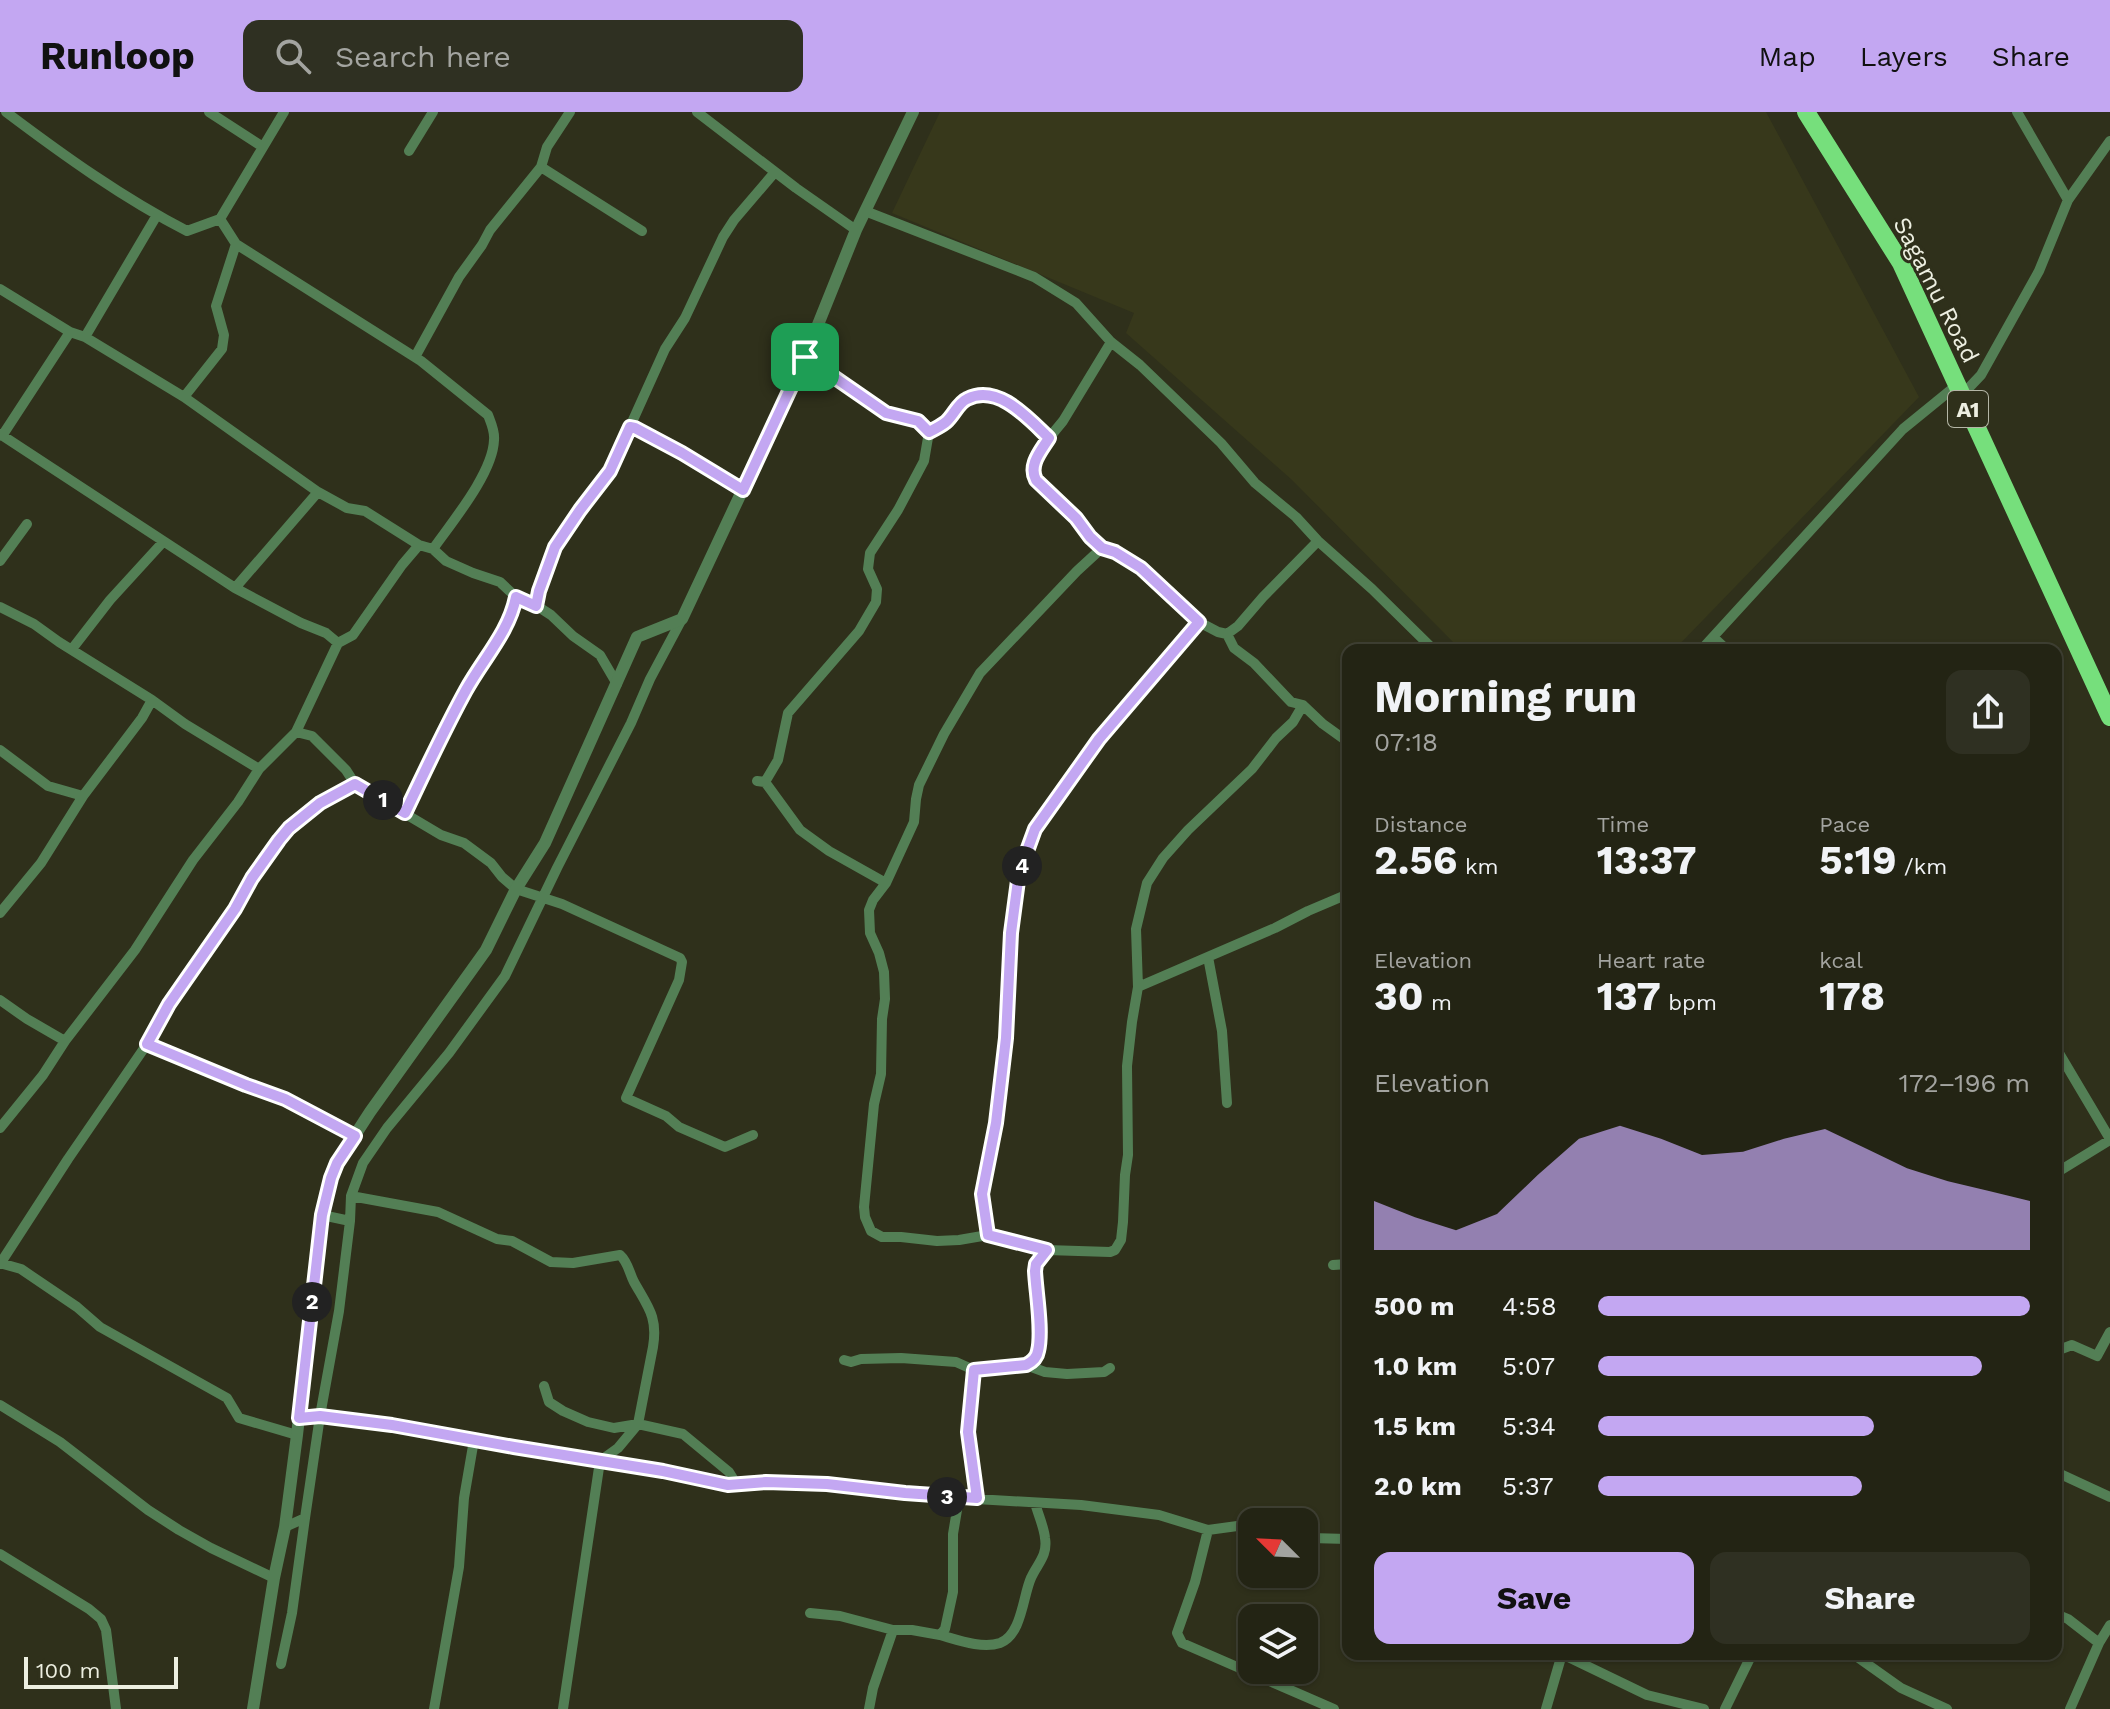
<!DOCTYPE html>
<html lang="en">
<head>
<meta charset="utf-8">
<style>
  :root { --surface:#232414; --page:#2f3022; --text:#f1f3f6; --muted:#a3a4a0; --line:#404134; --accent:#c3a7f2 }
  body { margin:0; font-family:"Work Sans",sans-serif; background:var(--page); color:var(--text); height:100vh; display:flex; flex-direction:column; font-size:30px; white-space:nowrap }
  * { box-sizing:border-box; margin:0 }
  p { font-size:26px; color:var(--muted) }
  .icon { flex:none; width:44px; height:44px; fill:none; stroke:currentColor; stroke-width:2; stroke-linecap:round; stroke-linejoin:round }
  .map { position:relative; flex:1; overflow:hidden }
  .details { position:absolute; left:1342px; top:532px; width:720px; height:1016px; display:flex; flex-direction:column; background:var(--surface); border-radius:16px; box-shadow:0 2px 6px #0004,0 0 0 2px var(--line) }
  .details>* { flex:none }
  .needle { width:52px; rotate:294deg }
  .fabs { position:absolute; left:1238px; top:1396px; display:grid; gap:16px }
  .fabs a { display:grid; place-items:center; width:80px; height:80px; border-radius:16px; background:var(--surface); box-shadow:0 2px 6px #0004,0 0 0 2px var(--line); font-size:40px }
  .scale { position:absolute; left:24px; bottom:20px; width:154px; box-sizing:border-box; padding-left:8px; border:4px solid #edefe1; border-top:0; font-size:22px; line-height:28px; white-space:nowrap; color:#edefe1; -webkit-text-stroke:6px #2f301b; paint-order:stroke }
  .pin { position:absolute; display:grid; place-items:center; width:68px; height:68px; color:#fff; margin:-34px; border-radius:16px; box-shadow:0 4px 12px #0006 }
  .km { position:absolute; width:40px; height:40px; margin:-20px; border-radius:50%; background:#222; color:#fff; font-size:22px; line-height:40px; text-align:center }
  .round { display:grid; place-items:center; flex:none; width:84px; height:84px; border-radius:16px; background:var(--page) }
  .headline { display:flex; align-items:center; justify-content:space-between; height:136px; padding:0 32px }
  h1 { font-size:44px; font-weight:700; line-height:60px }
  .stats { display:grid; grid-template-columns:repeat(3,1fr); gap:12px; height:136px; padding:8px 32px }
  .stats div { display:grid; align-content:center }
  .stats b { font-size:40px; font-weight:700 }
  .stats small { font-size:22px; font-weight:400 }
  .stats p { font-size:22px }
  .chart { height:224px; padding:16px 32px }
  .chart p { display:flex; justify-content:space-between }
  .chart svg { width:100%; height:144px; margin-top:8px; fill:var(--accent); opacity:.7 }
  .cta { display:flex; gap:16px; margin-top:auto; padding:16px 32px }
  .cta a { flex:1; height:92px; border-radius:16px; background:var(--accent); color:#111; font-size:32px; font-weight:700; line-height:92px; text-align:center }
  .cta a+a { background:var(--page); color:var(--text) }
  ul { padding:0 32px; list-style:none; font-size:26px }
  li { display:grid; grid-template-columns:128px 96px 1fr; align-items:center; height:60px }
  li i { height:20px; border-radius:10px; background:var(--accent) }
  header { display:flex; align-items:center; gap:48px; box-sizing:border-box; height:112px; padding:0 40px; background:var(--accent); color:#111 }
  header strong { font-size:38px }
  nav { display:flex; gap:44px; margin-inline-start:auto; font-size:28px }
  .search { width:560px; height:72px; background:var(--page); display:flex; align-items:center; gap:20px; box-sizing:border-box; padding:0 28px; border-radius:16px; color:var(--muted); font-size:30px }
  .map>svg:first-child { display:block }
</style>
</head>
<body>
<header>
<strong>Runloop</strong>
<div class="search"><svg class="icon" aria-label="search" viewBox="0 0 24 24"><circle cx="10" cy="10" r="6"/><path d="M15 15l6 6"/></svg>Search here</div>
<nav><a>Map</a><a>Layers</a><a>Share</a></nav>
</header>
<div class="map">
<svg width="2110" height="1597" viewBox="0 0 2110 1597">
  <rect width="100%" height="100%" fill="#2f301b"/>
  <path fill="#37381b" d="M940,0H1766L1919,285L1674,538H1461L1291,367L1126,221L1134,201L892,101Z"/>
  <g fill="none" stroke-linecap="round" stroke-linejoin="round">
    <path stroke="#537f55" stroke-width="10" d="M6,0C63,43 123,86 187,119L220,107L284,0
      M209,0L263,35
      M697,0L796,76L856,118
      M2017,0L2068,88
      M409,39L433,0
      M541,55L642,119
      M865,99L1034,165L1076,191L1111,230L1140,253L1221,331L1255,371L1296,405L1318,429L1372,477L1434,538
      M220,107L236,132L421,249L488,303C491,311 495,319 494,328C493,361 452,410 433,437
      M0,177L70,220L85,225L184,285L318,380L347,396L365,399L419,433L433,437L446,449L473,461L500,470L516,485L534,492L551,503L573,524L600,543L617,572
      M85,225L157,103
      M1111,230L1063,309L1049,326L1034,351L1032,361L1036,368L1076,406L1090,425L1102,436L1115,440L1141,456L1199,510L1218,520L1227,522L1238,514L1263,485L1318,429
      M415,245L459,165L482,133L490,118L541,55L547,35L570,0
      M1962,283L1981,263L2039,159L2068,88L2110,29
      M184,285L222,237L224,223L216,194L236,132
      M630,315L635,316L743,378
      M929,320C935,317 941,314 946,310C954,303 958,291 967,287C998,271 1029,307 1049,326
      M0,322L235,476L301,511L326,521L338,531L353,523L402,453L419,433
      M2,324L70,220
      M1102,436L1077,459L980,561L944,622L919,673L916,687L914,710L886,771L873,788L869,798L870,821L879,841L884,860L885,887L882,907L881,962L874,992L864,1095L865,1105L871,1119L882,1125H901L937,1129L959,1128L988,1123L982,1082L996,1011L1006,926L1011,821L1019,761L1035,717L1099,627L1199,510
      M0,449L27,412
      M235,476L318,380
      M536,494L539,479L555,435L580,398L610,359L665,237L685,206L723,125L734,108L775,60
      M0,495L34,512L59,530L152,588L185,612L259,657L296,620L312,624L346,658L355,672L441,723L464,731L491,751L502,765L516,777L562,792L680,846L682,850L679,868L626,986L666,1004L679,1015L725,1035L753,1023
      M1227,522L1234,536L1254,551L1291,590L1303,593L1323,612L1348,630
      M1713,525L1727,538
      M72,537L110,488L163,430
      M1701,538L1903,317L1957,273
      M296,620L338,531
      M0,638L48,674L83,684
      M757,669L765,670L800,718L829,739L886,771
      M765,670L778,648L788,601L859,519L876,490L877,477L868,457L870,441L898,398L924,349L929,320L918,309L886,301L805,245
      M405,701C425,659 444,618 466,578C483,547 509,520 516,485
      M0,801L41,751L83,684L142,606L152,588
      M1208,845L1222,919L1227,991
      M1138,875L1275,816L1308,799L1348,782
      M0,888L27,907L65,929
      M147,932L246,973L285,987L355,1024
      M2056,936L2110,1027
      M0,1016L43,963L65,929L135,838L193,748L238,690L259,657
      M2056,1061L2110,1028
      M351,1084L363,1051L387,1016L449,941L505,864L557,756L631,611L650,567L682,507
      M350,1109L351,1084L438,1100L497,1127L512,1129L551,1150L573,1151L620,1143C628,1150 629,1160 634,1170C648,1195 658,1205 653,1235L638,1312L618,1336L600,1349L563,1597
      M988,1123L1047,1138L1110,1140L1115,1138L1121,1128L1123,1110L1125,1063L1128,1043L1127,954L1132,910L1138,875L1136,817L1147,771L1163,746L1188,718L1252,657L1276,626L1293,610L1303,593
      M0,1151L21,1157L77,1195L100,1215L227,1286L239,1306L297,1323
      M0,1152L68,1047L147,932L169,892L235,797L252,766L279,728L289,716L320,691L355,672
      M1333,1153L1348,1152
      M2056,1239L2072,1233L2097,1244L2110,1220
      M844,1248L851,1250L861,1247L901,1246L956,1250L974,1258L1026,1253L1045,1260L1067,1262L1104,1260L1110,1256
      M1026,1253L1032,1250L1039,1238L1035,1159L1036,1152L1047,1138
      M974,1258L968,1320L977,1386
      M544,1274L549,1290L563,1299L588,1310L614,1316L638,1312L683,1322L729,1360L737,1373
      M0,1293L60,1330L148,1398L179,1418L211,1436L274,1466
      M299,1306L320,1304L392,1313L514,1335L663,1359L728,1373L766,1370L827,1372L959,1386L1081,1393L1159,1403L1208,1418L1252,1412
      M2056,1360L2110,1385
      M285,1415L305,1406L320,1304L339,1199L350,1109L322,1103
      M1208,1418L1195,1470L1177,1521L1182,1531L1334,1597
      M1304,1424L1310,1426L1348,1427
      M0,1442L89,1497L101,1507L106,1518L116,1597
      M810,1501L840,1504L893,1518H912L940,1523L945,1517L953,1480V1422L959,1386
      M2056,1502L2068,1507L2099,1531
      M940,1523C958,1528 982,1537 1000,1531C1022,1523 1023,1483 1031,1466C1037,1452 1048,1444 1045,1426C1044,1415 1038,1402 1035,1391
      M1562,1542L1647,1583L1704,1597
      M1853,1542L1901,1576L1947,1597
      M281,1552L292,1501L305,1406
      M434,1597L459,1455L464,1386L474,1328
      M869,1597L873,1576L893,1518
      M1546,1597L1562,1542
      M1725,1597L1752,1542
      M2070,1597L2099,1531L2110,1513"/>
    <path stroke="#537f55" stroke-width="12" d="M253,1597L274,1466L285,1415L297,1323L322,1103L331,1066L337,1051L370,1000L486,838L516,777L545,731L637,525L682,507L805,245L856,118L913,0"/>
    <path stroke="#76df7c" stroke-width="18" d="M1806,0L1901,151L2110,605"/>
  </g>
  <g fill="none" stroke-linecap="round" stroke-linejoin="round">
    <g stroke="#fff" stroke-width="16">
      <path id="route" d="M805,245L886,301L918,309L929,320C935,317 941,314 946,310C954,303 958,291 967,287C998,271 1029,307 1049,326C1041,339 1028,353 1036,368L1076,406L1090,425L1102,436L1115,440L1141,456L1199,510L1099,627L1035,717L1019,761L1011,821L1006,926L996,1011L982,1082L988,1123L1047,1138L1036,1152L1035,1159C1036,1180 1043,1219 1038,1239C1037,1246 1032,1250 1026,1253L974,1258L968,1320L977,1386L905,1381L827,1372L766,1370L728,1373L663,1359L514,1335L392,1313L320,1304L299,1306L322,1103L331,1066L337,1051L355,1024L285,987L246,973L147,932L169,892L235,797L252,766L279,728L289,716L320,691L355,672L405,701C425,659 444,618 466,578C483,547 509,520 516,485L536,494L539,479L555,435L580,398L610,359L630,315L635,316L682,341L743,378Z"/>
    </g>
    <use href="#route" stroke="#c3a7f2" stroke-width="10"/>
  </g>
  <g text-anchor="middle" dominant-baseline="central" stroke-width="6" stroke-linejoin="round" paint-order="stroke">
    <rect fill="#2f301b" stroke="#b4b6a6" stroke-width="2" x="1948" y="279" width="40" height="36" rx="6"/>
    <g font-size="22" font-weight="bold" fill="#edefe1">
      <text x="1968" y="297">A1</text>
    </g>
    <g font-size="24" fill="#edefe1" stroke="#2f301b">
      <text transform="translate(1936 178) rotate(63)">Sagamu Road</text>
    </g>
  </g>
</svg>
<div class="fabs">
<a><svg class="needle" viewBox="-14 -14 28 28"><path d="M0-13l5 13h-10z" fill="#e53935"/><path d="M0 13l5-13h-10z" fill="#a3a4a0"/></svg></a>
<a><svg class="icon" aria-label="layers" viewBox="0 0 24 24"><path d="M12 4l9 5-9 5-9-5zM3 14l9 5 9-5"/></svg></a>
</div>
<div class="scale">100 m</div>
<div class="pin" style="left:805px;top:245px;background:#1e9e55"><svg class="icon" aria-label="arrive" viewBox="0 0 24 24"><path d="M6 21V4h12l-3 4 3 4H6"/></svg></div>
<b class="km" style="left:383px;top:688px">1</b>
<b class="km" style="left:312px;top:1190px">2</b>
<b class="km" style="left:947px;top:1385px">3</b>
<b class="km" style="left:1022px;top:754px">4</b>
<section class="details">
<div class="headline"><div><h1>Morning run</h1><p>07:18</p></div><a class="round"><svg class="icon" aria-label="share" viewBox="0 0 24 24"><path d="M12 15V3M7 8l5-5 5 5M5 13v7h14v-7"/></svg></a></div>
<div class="stats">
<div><p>Distance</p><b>2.56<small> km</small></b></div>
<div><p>Time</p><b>13:37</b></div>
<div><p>Pace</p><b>5:19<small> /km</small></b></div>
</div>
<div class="stats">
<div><p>Elevation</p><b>30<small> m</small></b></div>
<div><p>Heart rate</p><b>137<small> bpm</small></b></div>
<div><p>kcal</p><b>178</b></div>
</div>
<div class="chart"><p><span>Elevation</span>172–196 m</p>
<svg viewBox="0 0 160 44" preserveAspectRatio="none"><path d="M0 44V29L10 34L20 38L30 33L40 21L50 10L60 6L70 10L80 15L90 14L100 10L110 7L120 13L130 19L140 23L150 26L160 29V44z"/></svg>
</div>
<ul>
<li><b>500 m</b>4:58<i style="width:100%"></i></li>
<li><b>1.0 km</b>5:07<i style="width:89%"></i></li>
<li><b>1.5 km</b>5:34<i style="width:64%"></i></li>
<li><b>2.0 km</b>5:37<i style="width:61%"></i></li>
</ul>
<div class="cta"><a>Save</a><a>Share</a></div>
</section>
</div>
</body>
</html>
